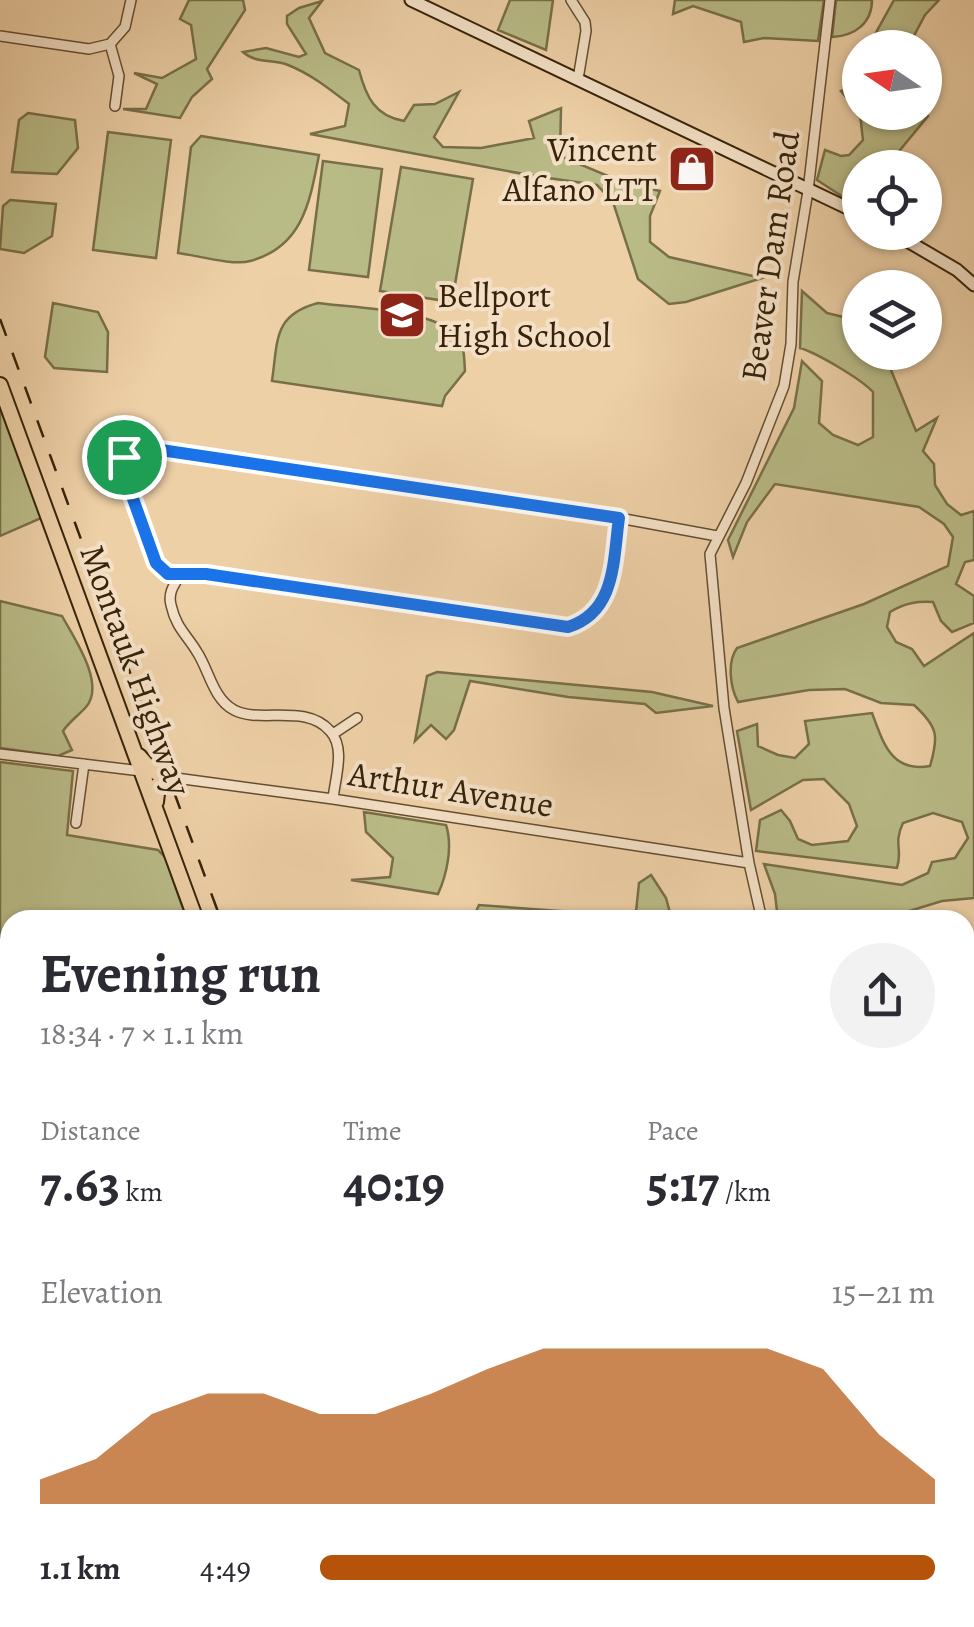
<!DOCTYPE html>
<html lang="en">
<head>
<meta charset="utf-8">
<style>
  :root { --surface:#fff; --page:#f2f2f3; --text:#2b2b33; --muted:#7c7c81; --accent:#b45309 }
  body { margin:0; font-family:Alegreya,serif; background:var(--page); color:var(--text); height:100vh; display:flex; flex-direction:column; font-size:38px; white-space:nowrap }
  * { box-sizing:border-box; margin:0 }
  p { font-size:32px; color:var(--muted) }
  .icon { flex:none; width:55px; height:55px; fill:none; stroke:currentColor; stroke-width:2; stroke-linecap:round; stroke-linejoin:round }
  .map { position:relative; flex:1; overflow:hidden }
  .details { position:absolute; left:0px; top:910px; width:975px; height:718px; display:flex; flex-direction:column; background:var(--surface); border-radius:30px 30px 0 0; box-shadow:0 2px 8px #0004 }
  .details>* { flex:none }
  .needle { width:65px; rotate:283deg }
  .fabs { position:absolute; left:842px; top:30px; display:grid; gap:20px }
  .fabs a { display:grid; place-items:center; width:100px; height:100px; border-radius:50%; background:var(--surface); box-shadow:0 2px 8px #0004; font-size:50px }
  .pin { position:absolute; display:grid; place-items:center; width:85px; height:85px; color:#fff; margin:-42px; border:5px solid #fff; border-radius:50%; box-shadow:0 2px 10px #0007 }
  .round { display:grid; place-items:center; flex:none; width:105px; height:105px; border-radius:52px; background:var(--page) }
  .summary { display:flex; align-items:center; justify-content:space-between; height:170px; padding:0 40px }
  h1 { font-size:55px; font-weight:700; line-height:75px }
  .figures { display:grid; grid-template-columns:repeat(3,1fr); gap:15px; height:170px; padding:10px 40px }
  .figures div { display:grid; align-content:center }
  .figures b { font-size:50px; font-weight:700 }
  .figures small { font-size:28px; font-weight:400 }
  .figures p { font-size:28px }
  .chart { height:280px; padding:20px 40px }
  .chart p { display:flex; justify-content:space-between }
  .chart svg { width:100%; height:180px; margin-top:10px; fill:var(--accent); opacity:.7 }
  ul { padding:0 40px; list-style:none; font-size:32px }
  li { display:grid; grid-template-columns:160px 120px 1fr; align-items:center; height:75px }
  li i { height:25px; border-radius:12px; background:var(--accent) }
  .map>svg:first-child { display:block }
</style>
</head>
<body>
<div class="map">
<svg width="974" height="1627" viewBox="0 0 974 1627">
  <rect width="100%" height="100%" fill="#eed0a7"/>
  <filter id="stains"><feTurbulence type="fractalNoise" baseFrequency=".002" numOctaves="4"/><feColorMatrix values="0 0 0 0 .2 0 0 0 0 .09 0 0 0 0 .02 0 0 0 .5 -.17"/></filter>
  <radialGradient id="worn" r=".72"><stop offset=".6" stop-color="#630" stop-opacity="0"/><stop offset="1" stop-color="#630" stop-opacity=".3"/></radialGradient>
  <path fill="#b9bb87" stroke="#786f48" stroke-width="2.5" d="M189,0H243L245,10L207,69L212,79L192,97L180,118L123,109H146L157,84L134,73L162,78L196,59L191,25L180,19Z
    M510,0H553L546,50L498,30Z
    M675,0H824L818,41L764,38L744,42L741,22L693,6L673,14Z
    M836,0H872C872,24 854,36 832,37Z
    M894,0H939L925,15L908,47H868Z
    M322,1L309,18L325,53L359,70C366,97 375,116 404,121L414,105L435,104L459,92L434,137L443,147L481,148L534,138L529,121L561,108L560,156L627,184L660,191L650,216V242L669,257L762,278L686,302L669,304L638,279L613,202L597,185L534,176L310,134L345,126L349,104C331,90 311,74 288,65C273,59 256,64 243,52L266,48L299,57L306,54L287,24V16L299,8Z
    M860,71V112L925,113L928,116L886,167L860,168V196L848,200L817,180L825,150L841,156L849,155L863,140L860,114L841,91L852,87Z
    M28,113L75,120L78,148L57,174L12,172L19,120Z
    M108,132L171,140L156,258L93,250Z
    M201,136L319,155C310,201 303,247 250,261C234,266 195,255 178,253L191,147Z
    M323,161L382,169L368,277L309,270Z
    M401,167L473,179L452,302L380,291Z
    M10,200L56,204L52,236L24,253L0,249L3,206Z
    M802,291L827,313L860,321V352L884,353L916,431L937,418L923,451L934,464L935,485L947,504L961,515L974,511V560L965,562L956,584L974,596V623L952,632L941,621L933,602C917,601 905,603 890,612L887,627L896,642L912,649L924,666L974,633V898L942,901L880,920H778L775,894L764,864L902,885L928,873L932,862L955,858L968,838L962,822L933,813L903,823C893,844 903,850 897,868L756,851L760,820L781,810L790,821L798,839L812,845L848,841L857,826L849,804L824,779L803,780L751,810L737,731L757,724L758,746L778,755L795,758L809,744L805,721L872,713C883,742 891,773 930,766C939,736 938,727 914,705L881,703L845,689L809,690L738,702C730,687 727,662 737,648L864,604L948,566L953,537L944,524L919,507L775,484L747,522L733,557L728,540L794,408L802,361L822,381L819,423L833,435L858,445L873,437V392C861,379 817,353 800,348Z
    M53,303L98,312L108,332L107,372L54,368L45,357Z
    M318,303C353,308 442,309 460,340C465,348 464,361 465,371L445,396L442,406L272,381C278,340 273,315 318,303Z
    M0,385L48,515L0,536Z
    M0,601L62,616C74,638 106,684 86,707C78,716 70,721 63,731L72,750L58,756L0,748Z
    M437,672L652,692L713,706L656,713L645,704L568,697L470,681L454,730L446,739L431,725L415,741L427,676Z
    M0,762L73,771L67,835L158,850L165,857L187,920H10V987L0,985Z
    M364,812L446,825C453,846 447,874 438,894L351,880L390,877L393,858L366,832Z
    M651,875L666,898L672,920L473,918L479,905L573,912H636L639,883Z
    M965,1012L974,1014V1196L965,1225V1158L973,1125L965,1116Z
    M965,1442L974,1444V1627H872L874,1618H965Z"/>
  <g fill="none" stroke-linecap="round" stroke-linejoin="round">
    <path stroke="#737c65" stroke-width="2.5" d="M965,1604H974"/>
    <g stroke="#644e30" stroke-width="12">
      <path id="street" d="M571,0L585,22L586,31L578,79
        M0,36L89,49L110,44
        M115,106L119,76L110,44L125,27L131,0
        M179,577L169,574L156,563L123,468L124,457L134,446L619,518L717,536
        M179,577L206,574L567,627C616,612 613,561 619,518
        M179,577C173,586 168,594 171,605C176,628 187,635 197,652C209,670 213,699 234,710C260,724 306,703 330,731C346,748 335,778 333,799
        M333,734L357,718
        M0,754L141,771
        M161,776L333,799L749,863
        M76,823L84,764
        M762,920L749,863L724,708L710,554L746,483L784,386L791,344L793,282L808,191L830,0
        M965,1250L974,1252
        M973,1427H974
        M524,1627L528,1618"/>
    </g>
    <g stroke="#362309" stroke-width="15">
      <path id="secondary" d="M411,0L860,214
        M892,232L957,270L974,285"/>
    </g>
    <g stroke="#362309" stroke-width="18">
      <path id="primary" d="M0,385L196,920
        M139,756L152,771L166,776L158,785L156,802
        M256,1618V1627"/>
    </g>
    <use href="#street" stroke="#f4e0c6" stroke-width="9"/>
    <use href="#secondary" stroke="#f4e0c6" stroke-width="11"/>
    <use href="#primary" stroke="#eed0a7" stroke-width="14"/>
    <path stroke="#362309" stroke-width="2.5" stroke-dasharray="18 18" stroke-linecap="butt" d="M0,319L221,920
      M280,1618V1627"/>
  </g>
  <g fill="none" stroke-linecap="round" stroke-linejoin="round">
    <g stroke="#fff" stroke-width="20">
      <path id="route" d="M134,446L619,518C613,561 616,612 568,627L206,574H168L156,563L122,468L124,457Z"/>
    </g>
    <use href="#route" stroke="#1a73e8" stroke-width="12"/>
  </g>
  <defs>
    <g id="shop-square" transform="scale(2.5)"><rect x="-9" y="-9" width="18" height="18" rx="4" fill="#8f2418" stroke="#f4e0c6"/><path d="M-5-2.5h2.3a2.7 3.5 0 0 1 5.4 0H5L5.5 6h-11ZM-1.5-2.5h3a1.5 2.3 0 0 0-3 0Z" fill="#fff"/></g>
    <g id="school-square" transform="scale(2.5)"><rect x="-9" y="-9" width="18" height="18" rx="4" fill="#8f2418" stroke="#f4e0c6"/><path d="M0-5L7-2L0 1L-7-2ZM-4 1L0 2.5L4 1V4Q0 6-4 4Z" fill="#fff"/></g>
  </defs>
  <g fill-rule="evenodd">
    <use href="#shop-square" x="692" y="169"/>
    <use href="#school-square" x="402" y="315"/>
  </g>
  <g text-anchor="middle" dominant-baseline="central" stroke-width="8" stroke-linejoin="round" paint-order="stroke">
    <g font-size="35" fill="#362309" stroke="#f4e0c6" text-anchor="end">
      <text x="657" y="149">Vincent<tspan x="657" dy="40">Alfano LTT</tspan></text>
      <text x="437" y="295" text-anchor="start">Bellport<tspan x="437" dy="40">High School</tspan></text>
    </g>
    <g font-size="35" fill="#362309" stroke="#f4e0c6">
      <text transform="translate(770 256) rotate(-82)">Beaver Dam Road</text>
      <text transform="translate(136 670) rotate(70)">Montauk Highway</text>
      <text transform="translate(451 789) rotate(9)">Arthur Avenue</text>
    </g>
  </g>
  <rect width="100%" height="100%" filter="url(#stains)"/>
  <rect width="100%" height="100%" fill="url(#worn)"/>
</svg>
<div class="fabs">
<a><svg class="needle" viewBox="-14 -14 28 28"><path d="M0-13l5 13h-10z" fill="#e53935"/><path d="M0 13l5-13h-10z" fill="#7c7c81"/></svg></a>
<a><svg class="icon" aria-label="locate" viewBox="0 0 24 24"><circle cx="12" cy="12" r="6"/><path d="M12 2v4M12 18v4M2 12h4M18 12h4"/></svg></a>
<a><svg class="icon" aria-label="layers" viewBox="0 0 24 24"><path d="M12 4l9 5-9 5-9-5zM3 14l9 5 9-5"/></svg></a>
</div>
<div class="pin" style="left:124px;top:457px;background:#1e9e55"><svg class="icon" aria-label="arrive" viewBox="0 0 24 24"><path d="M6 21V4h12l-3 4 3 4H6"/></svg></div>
<section class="details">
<div class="summary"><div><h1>Evening run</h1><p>18:34 · 7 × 1.1 km</p></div><a class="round"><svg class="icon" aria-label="share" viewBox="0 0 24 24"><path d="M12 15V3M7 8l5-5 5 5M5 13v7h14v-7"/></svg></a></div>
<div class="figures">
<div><p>Distance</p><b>7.63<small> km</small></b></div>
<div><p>Time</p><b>40:19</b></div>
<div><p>Pace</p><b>5:17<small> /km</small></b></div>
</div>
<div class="chart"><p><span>Elevation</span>15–21 m</p>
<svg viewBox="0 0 160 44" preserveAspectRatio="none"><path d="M0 44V38L10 33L20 22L30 17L40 17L50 22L60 22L70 17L80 11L90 6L100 6L110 6L120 6L130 6L140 11L150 27L160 38V44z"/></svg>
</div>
<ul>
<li><b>1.1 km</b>4:49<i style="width:100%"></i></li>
</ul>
</section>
</div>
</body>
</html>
